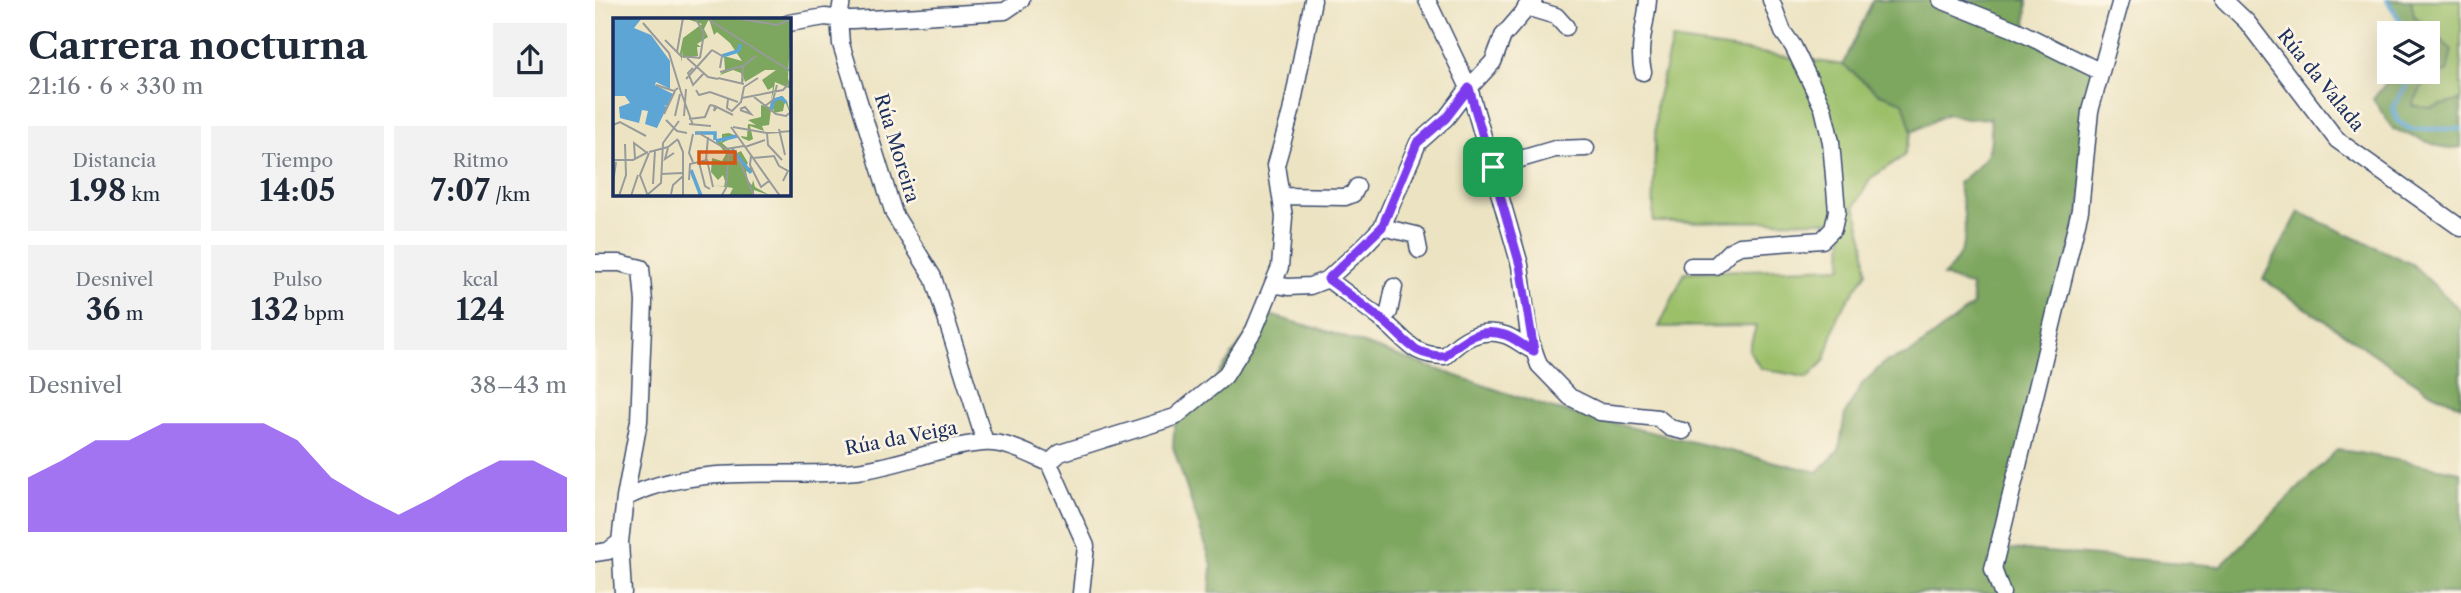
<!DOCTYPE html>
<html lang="es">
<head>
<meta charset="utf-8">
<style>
  :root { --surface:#fff; --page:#f2f2f3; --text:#1f2937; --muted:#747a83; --accent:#7c3aed }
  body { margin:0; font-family:"Libre Caslon Text",serif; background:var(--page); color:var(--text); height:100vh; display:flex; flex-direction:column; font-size:26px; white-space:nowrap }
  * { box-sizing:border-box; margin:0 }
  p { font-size:23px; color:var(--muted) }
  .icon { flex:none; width:38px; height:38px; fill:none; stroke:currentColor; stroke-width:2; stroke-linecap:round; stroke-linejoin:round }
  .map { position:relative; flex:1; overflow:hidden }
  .side { display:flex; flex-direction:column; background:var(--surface); width:595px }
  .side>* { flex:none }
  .buttons { position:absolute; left:1782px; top:21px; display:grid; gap:14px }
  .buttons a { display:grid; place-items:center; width:63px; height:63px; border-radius:0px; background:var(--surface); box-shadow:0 7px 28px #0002; font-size:35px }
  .pin { position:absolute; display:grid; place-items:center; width:60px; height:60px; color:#fff; margin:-30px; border-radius:14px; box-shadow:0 4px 10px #0006 }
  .round { display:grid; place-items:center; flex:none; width:74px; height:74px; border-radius:0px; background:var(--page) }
  .headline { display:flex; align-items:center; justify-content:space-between; height:119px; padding:0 28px }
  h1 { font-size:38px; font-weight:700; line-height:52px }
  .metrics { display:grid; grid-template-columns:repeat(3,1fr); gap:10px; height:119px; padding:7px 28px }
  .metrics div { display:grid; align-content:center; border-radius:0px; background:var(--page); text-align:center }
  .metrics b { font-size:30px; font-weight:700 }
  .metrics small { font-size:19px; font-weight:400 }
  .metrics p { font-size:19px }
  .chart { height:196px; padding:14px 28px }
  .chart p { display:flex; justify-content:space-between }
  .chart svg { width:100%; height:126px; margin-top:7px; fill:var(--accent); opacity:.7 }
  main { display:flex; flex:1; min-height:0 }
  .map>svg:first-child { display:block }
</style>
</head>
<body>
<main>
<section class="side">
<div class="headline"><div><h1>Carrera nocturna</h1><p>21:16 · 6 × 330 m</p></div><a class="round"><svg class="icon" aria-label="share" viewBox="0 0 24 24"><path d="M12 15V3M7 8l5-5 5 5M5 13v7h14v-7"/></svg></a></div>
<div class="metrics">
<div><p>Distancia</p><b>1.98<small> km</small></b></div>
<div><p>Tiempo</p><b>14:05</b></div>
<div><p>Ritmo</p><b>7:07<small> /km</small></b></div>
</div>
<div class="metrics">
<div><p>Desnivel</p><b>36<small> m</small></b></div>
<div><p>Pulso</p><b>132<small> bpm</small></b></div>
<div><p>kcal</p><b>124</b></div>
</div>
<div class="chart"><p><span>Desnivel</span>38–43 m</p>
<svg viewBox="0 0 160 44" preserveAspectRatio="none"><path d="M0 44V25L10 19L20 12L30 12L40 6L50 6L60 6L70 6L80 12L90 25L100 32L110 38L120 32L130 25L140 19L150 19L160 25V44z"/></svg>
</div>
</section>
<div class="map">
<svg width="1866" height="593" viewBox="0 0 1866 593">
  <rect width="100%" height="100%" fill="#fcf5e5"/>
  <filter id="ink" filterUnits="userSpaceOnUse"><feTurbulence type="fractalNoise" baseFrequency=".0143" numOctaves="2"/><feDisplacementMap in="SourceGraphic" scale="14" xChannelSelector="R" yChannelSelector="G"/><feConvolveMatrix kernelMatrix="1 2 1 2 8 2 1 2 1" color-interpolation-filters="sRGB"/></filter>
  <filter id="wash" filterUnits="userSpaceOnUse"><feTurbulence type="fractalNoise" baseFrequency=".00686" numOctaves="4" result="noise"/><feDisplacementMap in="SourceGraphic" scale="28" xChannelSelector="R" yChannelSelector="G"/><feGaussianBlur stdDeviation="1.57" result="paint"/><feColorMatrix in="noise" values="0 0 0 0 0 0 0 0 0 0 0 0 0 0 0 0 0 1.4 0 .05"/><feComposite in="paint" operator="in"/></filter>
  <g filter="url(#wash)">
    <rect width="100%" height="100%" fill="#ece3c2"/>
    <path fill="#9cc06a" stroke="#5c7864" stroke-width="2" d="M1816,0H1866V100L1836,108L1817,106L1832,77L1857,50L1819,15Z
      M1077,40L1248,65L1285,94L1309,102L1317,132L1309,156L1276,178L1260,206L1269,242L1272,272L1243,315L1230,360L1213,378L1165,368L1154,350L1161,326L1064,327L1090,272L1247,267L1248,221L1058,222L1061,104Z"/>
    <path fill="#7da65e" stroke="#4c6a5e" stroke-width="2" d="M1278,0H1432L1431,35L1504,71L1485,210L1403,548L1625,566L1743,449L1866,472V593H615L617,565L578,447L580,417L606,399L667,313L725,329L955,408L1223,472L1244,450L1250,414L1267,384L1290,362L1316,353L1378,305L1376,286L1348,276C1378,248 1371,220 1363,183C1390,160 1400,156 1395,118L1371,119L1352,114L1317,132L1308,102L1285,94L1248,65Z
      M1792,0H1816L1819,16L1857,50L1852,72L1832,77L1817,106L1836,108L1866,100V147L1851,149L1798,129L1778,99L1800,72H1832V33H1814Z
      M1704,212L1817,264L1866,311V406L1837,393L1668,279Z"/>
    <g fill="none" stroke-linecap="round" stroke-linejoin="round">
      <path stroke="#5da5d4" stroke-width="4.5" d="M1792,0L1813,33
        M1819,72L1798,107L1802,121L1815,129H1866"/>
    </g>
  </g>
  <g filter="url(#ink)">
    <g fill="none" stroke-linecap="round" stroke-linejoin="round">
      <g stroke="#3a4a6d" stroke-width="19">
        <path id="street" d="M247,0L244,18L246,44L299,214L338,277L390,442
          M939,0L908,36L898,62L874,88L925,265L934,336L944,365L975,397L1005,412L1063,418L1075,428L1088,431
          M1346,0L1421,30L1504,71
          M1629,0L1652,22L1742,140L1866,228
          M931,7L961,16L971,27
          M194,23L230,17L258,20L410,11L426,0
          M1048,72C1042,48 1051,25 1053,0
          M898,167L960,149L991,148
          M686,196L750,197L758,194L762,187
          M787,227L821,235L824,250
          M0,263H25L46,268L49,302L44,421L30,498
          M1096,266H1120L1135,251L1145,246L1227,240L1238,229L1242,211L1236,142L1228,108L1198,46L1188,32L1176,0
          M733,279C751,293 769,306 786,319C811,338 815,356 850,356C867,339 885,327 910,335C920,338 929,347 939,351
          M678,284L693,287L715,286L733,279L769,246L787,227L823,143L851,118L874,88L832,0
          M787,320L794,312L799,287
          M454,463L465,453L580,417L630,376L659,330L685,267L689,217L681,165L696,112L718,0
          M25,542L28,593
          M0,553L13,551L25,542L30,498C101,462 185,479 262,471C305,466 346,446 388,443C410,441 434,454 454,463L491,546L486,593
          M1407,593L1398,569L1485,210L1495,111L1526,0"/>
      </g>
      <use href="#street" stroke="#fff" stroke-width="16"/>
    </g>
  </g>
  <g fill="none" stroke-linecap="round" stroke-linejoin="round" filter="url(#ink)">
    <g stroke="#fff" stroke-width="14">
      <path id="route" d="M874,88L925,265L939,351C929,347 920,338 910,335C885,327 867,339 850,356C815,356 811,338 786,319C769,306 751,292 733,279L787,227L822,143L851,118Z"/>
    </g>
    <use href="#route" stroke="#7c3aed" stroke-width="9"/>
  </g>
  <g text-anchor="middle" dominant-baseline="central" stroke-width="5" stroke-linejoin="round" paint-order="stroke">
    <g font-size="19" fill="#1b2f5e" stroke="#fcf5e5">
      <text transform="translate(1726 80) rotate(51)">Rúa da Valada</text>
      <text transform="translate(302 148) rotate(73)">Rúa Moreira</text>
      <text transform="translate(306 438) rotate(-11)">Rúa da Veiga</text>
    </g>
  </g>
  <g transform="translate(18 18)">
    <rect width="178" height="178" fill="#ece3c2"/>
    <path d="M178,0L175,60L178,71L162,64L160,76L158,82L168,78L174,83L178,98L172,83L170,93L161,95L159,84L156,107L149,108L151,113L137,108L140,121L136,123L129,120L128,118L134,119L135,106L143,107L135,102L148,99V87L157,89L160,69L155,72L149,62L163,52H152L132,64L130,57L131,65L128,55L120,52L107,57L112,51L111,38L129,43L117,25L104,14L101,17L96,1L91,11L95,19L84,26L88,29H84L85,38L70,40L69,33V44L67,35L70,20L89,6L74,1ZM116,115L123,118L109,125L122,136L128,133L135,145L132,149L140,150L138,155L133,153L135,163L139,167L140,162L142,169L158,178L141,172V178H116L120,170L101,167L111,169L112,163L110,157L105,162L98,154L99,140L109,143L113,136L103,123L109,124V116Z" fill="#7da65e"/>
    <path d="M4,0H29L21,10L38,17L57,43V71L43,64L42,67L60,76L54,88L50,87L54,89L44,110L32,106L35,93L29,92L26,105L7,100L6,89L17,85L12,78H0V3Z" fill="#5da5d4"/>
    <path fill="none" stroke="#5da5d4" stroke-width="3.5" d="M109,38L125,33L128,26M158,92L161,82L169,80L173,85M82,115H102V122M103,123L124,118M119,131L138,155M78,152L88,178"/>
    <path fill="none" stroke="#989b9a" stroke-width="2" d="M82,0L91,15L87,40M93,0L179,54M121,0L164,7L179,1M30,5L56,35L68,74M52,22L68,38L87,40M99,32L109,38L107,50M64,34L70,0M74,40L95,59L105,61M80,50L75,55L80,67L91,55M107,54L130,48M105,60L131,66M73,61L99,32M129,65L130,48L143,38M43,67L61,73L65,70M83,72L86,77L97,74L125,84M68,74L80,107M141,79L163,96L173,98L179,93M129,80L170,72L179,62M115,81L114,90L119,93L128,84L131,69L145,60M97,87L102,88L101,93L104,89L120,97M152,88L160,82L164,67M127,92L138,96L132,89L127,91M51,96L62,73M62,98L67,76M71,98L73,71M76,101L92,99L97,87M53,102L64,113L74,115M76,106L98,108M0,107L7,104L33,118M118,109L167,178M120,109L154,115L179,113M166,111L172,137M84,114L113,131L131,128M154,115L155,127L169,142M80,116L76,135L80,144M65,122L70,134V178M132,129L152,122M55,130L52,141L61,135M113,131L127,144L141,178M36,134L55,129L65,121M138,138L137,147L148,169L156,163M22,140L21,125L33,134M140,140L161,138L166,148M0,142H20L35,134M93,142L95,119M86,144L92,168L97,171M166,148L175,153L170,163M48,156L69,155M76,162L77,146L94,142L100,169M0,165L3,144M40,166L42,132M58,176L60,167L70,158M34,177L48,165L50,125L66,103M109,177L113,170L116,133M6,178L13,157L12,126M18,178L25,157M35,178L27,157L36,135"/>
    <path fill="#d45514" fill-opacity="0.15" stroke="#d45514" stroke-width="3.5" d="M86,134H122V145H86Z"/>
    <rect width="178" height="178" fill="none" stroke="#1b2f5e" stroke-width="3.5"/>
  </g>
</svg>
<div class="buttons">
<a><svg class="icon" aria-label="layers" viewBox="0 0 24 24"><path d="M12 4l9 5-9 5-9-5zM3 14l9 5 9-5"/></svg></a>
</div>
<div class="pin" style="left:898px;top:167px;background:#1e9e55"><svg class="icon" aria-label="arrive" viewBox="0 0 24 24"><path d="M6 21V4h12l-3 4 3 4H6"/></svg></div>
</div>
</main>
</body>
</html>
